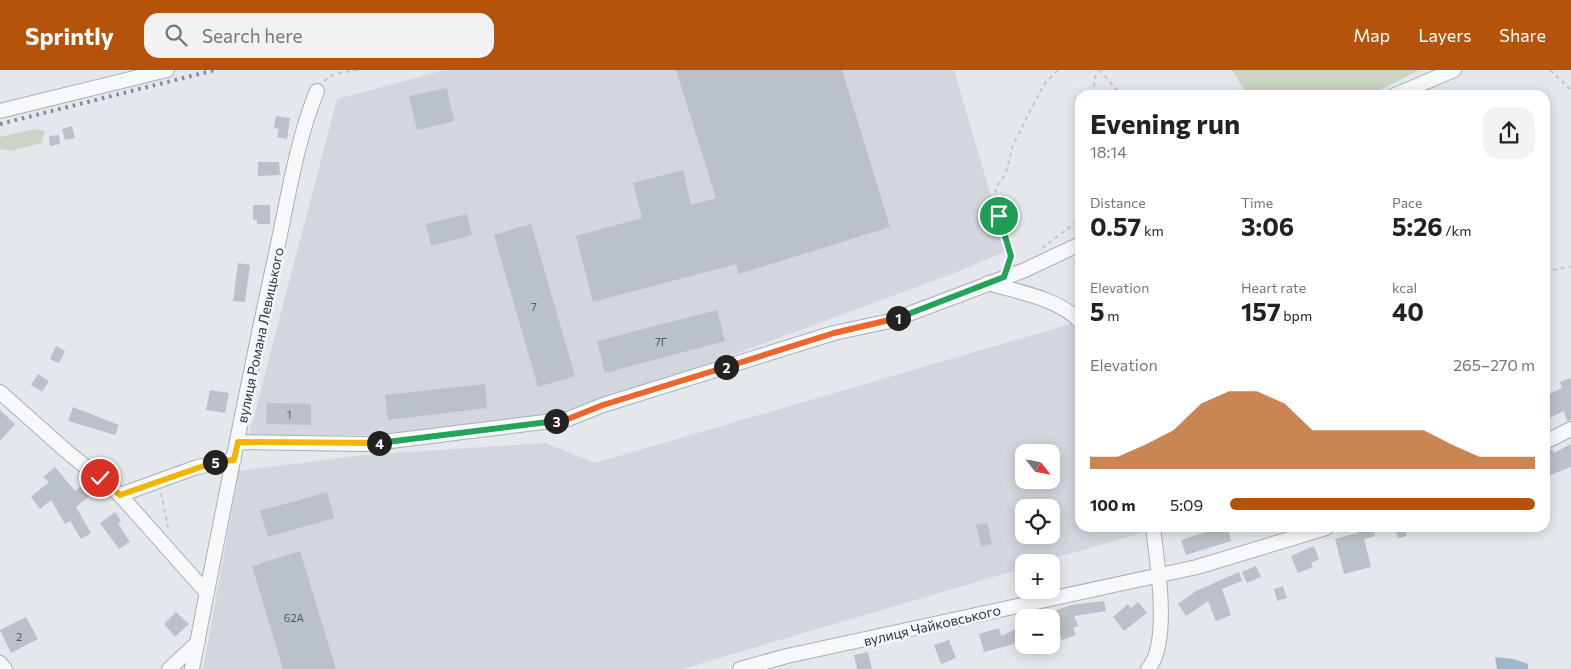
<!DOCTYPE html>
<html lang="en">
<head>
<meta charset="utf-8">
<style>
  :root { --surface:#fff; --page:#f2f2f2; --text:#222; --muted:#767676; --accent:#b45309 }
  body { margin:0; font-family:Commissioner,sans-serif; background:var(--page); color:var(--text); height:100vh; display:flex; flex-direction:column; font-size:19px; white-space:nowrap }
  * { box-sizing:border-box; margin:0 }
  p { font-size:16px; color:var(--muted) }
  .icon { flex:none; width:28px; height:28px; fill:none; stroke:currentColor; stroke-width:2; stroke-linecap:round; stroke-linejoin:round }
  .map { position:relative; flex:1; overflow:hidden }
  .details { position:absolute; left:1075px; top:20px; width:475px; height:442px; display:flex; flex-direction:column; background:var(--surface); border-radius:15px; box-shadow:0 2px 12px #0003 }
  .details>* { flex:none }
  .needle { width:32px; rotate:122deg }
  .fabs { position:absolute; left:1015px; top:374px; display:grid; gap:10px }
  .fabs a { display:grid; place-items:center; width:45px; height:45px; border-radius:10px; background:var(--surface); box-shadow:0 2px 12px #0003; font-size:25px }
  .pin { position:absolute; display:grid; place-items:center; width:42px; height:42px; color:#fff; margin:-21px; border:2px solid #fff; border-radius:50%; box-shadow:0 1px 5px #0007 }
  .km { position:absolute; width:25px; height:25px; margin:-12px; border-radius:50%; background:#222; color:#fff; font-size:14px; line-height:25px; text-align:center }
  .round { display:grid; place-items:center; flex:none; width:52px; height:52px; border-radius:15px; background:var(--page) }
  .overview { display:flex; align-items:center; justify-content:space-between; height:85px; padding:0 15px }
  h1 { font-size:28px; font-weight:700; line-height:38px }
  .figures { display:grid; grid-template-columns:repeat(3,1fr); gap:8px; height:85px; padding:5px 15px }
  .figures div { display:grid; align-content:center }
  .figures b { font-size:25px; font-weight:700 }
  .figures small { font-size:14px; font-weight:400 }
  .figures p { font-size:14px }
  .chart { height:140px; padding:10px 15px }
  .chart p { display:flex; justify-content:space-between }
  .chart svg { width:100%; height:90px; margin-top:5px; fill:var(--accent); opacity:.7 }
  ul { padding:0 15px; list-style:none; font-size:16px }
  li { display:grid; grid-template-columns:80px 60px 1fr; align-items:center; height:38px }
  li i { height:12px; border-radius:6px; background:var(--accent) }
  header { display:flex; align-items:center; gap:30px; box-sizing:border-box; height:70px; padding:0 25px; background:var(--accent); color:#fff }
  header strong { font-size:24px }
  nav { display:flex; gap:28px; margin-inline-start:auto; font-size:18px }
  .search { width:350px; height:45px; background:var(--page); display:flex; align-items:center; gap:12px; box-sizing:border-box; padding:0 18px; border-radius:15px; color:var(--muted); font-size:19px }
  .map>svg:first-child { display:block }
</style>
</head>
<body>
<header>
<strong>Sprintly</strong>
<div class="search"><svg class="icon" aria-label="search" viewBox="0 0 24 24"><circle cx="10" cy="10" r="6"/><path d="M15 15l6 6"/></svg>Search here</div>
<nav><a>Map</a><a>Layers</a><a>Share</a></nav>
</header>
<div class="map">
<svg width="1571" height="599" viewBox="0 0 1571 599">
  <rect width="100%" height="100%" fill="#e4e7ec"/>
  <path fill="#d2d6dd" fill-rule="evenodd" d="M445,0H954L1007,181L952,204L569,345L369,365H249L337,29Z
    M1074,253L1080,266V458H1152V460L1041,492H1024V498L682,599H203L239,401L364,385L545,373L595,393ZM1024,382H1051V410H1024ZM1024,438H1051V465H1024Z"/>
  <path fill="#cad5c5" d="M1232,0H1420L1370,25H1247Z
    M35,59L45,61L42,73L11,81L0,79V67Z"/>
  <path fill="#9fb7cb" d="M1495,587L1514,589L1528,594V599H1497Z"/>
  <path fill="#bbc1c9" d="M676,0H842L890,157L739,204L736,194L593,232L576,166L642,148L633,113L683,100L691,135L716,128Z
    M447,18L454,51L417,60L409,26Z
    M276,46L290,48L287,69L277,67L279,59L274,58Z
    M72,56L75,68L65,70L62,59Z
    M59,65L60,74L50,76L49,66Z
    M258,92H279L280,105L258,106Z
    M253,135H270V154H257V150H253Z
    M467,144L472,165L431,176L426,154Z
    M531,154L575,306L538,317L494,165Z
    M238,193L250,195L245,232L233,231Z
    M717,240L725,271L605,303L597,271Z
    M56,276L65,281L59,293L50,289Z
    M38,304L49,311L42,322L31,315Z
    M1571,308V350L1567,351L1564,341L1545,350V326L1562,318L1560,312Z
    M485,314L487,338L388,350L385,325Z
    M210,320L229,323L225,343L206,340Z
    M267,333L311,334V355L266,354Z
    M73,337L119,355L115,365L68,351Z
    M0,340L15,354L0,371Z
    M1571,374V397L1545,407V382L1552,379L1554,383Z
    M55,397L75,421L85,413L93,423L76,437L91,463L81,469L70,451L65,454L51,430L40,439L31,427L49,412L43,407Z
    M327,422L334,448L268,467L260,441Z
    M115,442L121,451L118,454L130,472L119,479L100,453Z
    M987,453L992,474L981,476L976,455Z
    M1228,458L1231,471L1186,485L1181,470L1212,460Z
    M1357,458H1373L1375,466L1364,469L1371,497L1344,504L1335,469L1358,463Z
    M1395,458H1404L1407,466L1398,468Z
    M1314,476L1319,489L1311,493L1313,497L1298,503L1291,486Z
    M300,481L336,599H283L252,496Z
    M1256,496L1261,507L1247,513L1242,502Z
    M1239,502L1242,511L1222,519L1231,545L1216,551L1208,531L1186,546L1178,534L1196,521Z
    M1283,516L1287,528L1277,531L1274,519Z
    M1104,531L1106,541L1074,546L1078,556L1073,558L1076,565L1062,570L1052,542L1070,535Z
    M1138,532L1147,543L1124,561L1113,547L1128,534L1131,538Z
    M176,542L189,554L175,567L164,554Z
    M26,547L38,569L11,583L0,560Z
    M999,558L1001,566L1016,559L1022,572L984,582L979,564Z
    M949,570L956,588L941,594L934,575Z
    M868,582L872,599H857L854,585Z"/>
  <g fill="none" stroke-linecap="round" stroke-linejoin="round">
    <g stroke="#a9aeb6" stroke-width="16">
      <path id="street" d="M1395,25L1454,0
        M0,41L167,0
        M988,213C1018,222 1057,228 1080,251
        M0,322L65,380L120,425L207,523
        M238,372L367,374L568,349L603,335L834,263L890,251L1025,200L1080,174
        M1545,372L1571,359
        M120,425L197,397L234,390
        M0,593L5,599
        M169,599L198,572
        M192,599C218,465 244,331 273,197C286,141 295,74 317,21
        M740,599L787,586L1197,497L1326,458
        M1148,599C1171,573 1157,491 1153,458"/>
    </g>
    <path stroke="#c2c5cb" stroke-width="2" stroke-dasharray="4 4" stroke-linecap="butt" d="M1099,0L1122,25
      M1550,0L1571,20
      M324,11L334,4L357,0
      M1093,25L1096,0
      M1042,178L1080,149
      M1009,192L1011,186L999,146V129L995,119L1006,103L1013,75L1029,43L1045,13L1058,0
      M1074,192H1080
      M1545,201L1571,197
      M161,423L168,458"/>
    <use href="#street" stroke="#f7f8fa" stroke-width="14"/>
    <path stroke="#7d8795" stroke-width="4" stroke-dasharray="2.5 5" stroke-linecap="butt" d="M0,54L215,0"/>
  </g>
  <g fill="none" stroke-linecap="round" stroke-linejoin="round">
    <g stroke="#fff" stroke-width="10">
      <path id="split-1" d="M898,248L1004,207L1011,186L999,146"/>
    </g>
    <g stroke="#fff" stroke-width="10">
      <path id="split-2" d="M726,297L834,263L898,248"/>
    </g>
    <g stroke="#fff" stroke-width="10">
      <path id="split-3" d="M556,351L568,349L603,335L726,297"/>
    </g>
    <g stroke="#fff" stroke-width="10">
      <path id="split-4" d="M379,373L556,351"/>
    </g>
    <g stroke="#fff" stroke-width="10">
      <path id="split-5" d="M215,392L234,390L238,372L379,373"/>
    </g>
    <g stroke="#fff" stroke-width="10">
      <path id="split-6" d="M100,408L120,425L215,392"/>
    </g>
    <use href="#split-1" stroke="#22a559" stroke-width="6"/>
    <use href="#split-2" stroke="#f0652b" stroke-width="6"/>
    <use href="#split-3" stroke="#f0652b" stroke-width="6"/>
    <use href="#split-4" stroke="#22a559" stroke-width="6"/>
    <use href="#split-5" stroke="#f5b400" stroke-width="6"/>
    <use href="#split-6" stroke="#f5b400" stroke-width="6"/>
  </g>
  <g text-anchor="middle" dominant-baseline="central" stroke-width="5" stroke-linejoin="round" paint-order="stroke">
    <g font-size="11" fill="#4f5865">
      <text x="534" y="236">7</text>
      <text x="661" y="271">7Г</text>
      <text x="289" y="344">1</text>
      <text x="294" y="547">62А</text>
      <text x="19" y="566">2</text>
    </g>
    <g font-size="14" fill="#2b3544" stroke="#f4f6f9">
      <text transform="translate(260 265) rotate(-78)">вулиця Романа Левицького</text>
      <text transform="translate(932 555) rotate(-13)">вулиця Чайковського</text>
    </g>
  </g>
</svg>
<div class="fabs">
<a><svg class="needle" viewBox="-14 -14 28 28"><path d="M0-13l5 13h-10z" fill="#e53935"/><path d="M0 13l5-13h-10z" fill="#767676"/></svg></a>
<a><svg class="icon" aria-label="locate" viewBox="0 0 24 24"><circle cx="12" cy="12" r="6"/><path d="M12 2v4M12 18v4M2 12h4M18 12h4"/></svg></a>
<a>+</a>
<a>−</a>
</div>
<div class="pin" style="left:999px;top:146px;background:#1e9e55"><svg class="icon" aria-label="arrive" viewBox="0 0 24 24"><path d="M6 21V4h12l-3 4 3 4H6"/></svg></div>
<div class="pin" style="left:100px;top:408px;background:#d93025"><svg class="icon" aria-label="check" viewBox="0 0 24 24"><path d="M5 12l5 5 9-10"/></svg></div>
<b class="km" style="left:898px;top:248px">1</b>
<b class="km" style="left:726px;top:297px">2</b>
<b class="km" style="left:556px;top:351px">3</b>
<b class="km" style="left:379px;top:373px">4</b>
<b class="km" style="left:215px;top:392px">5</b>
<section class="details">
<div class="overview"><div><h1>Evening run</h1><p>18:14</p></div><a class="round"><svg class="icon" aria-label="share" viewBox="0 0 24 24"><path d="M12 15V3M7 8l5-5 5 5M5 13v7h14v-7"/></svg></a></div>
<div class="figures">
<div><p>Distance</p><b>0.57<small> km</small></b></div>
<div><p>Time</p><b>3:06</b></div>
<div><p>Pace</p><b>5:26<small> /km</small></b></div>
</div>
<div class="figures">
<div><p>Elevation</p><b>5<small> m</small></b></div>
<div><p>Heart rate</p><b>157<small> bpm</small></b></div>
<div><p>kcal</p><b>40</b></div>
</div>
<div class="chart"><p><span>Elevation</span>265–270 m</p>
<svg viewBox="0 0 160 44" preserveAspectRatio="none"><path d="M0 44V38L10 38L20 32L30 25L40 12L50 6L60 6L70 12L80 25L90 25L100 25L110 25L120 25L130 32L140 38L150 38L160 38V44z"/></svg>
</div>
<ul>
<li><b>100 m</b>5:09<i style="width:100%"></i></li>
</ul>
</section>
</div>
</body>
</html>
